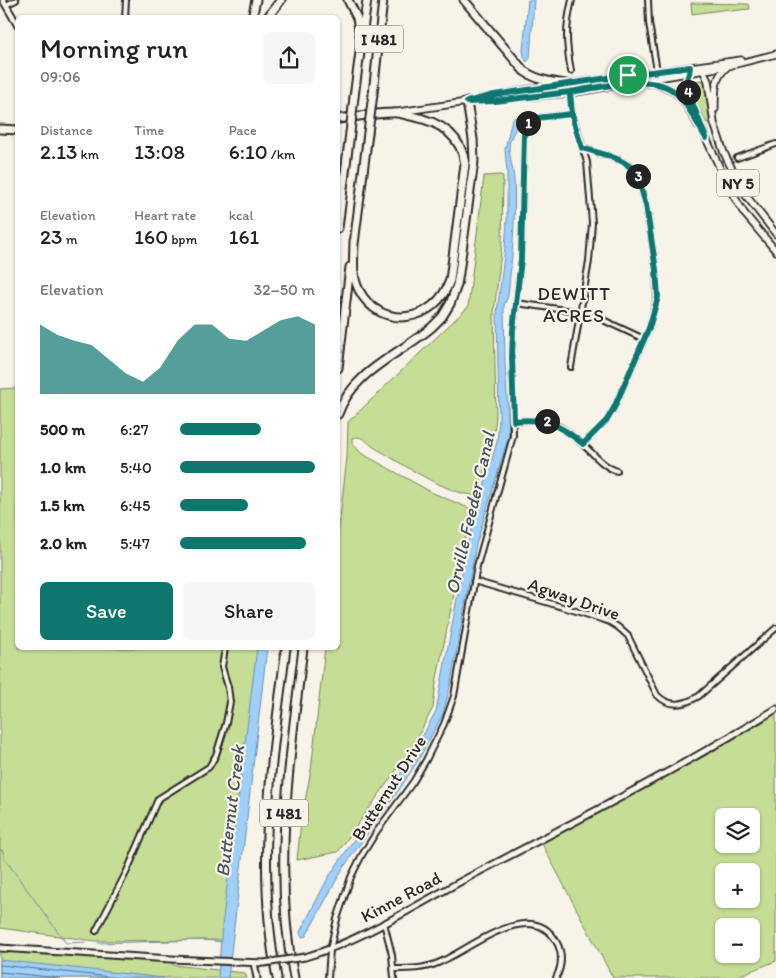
<!DOCTYPE html>
<html lang="en">
<head>
<meta charset="utf-8">
<style>
  :root { --surface:#fff; --page:#f6f6f6; --text:#222; --muted:#767676; --accent:#0f766e }
  body { margin:0; font-family:Itim,sans-serif; background:var(--page); color:var(--text); height:100vh; display:flex; flex-direction:column; font-size:19px; white-space:nowrap }
  * { box-sizing:border-box; margin:0 }
  p { font-size:16px; color:var(--muted) }
  .icon { flex:none; width:28px; height:28px; fill:none; stroke:currentColor; stroke-width:2; stroke-linecap:round; stroke-linejoin:round }
  .map { position:relative; flex:1; overflow:hidden }
  .sheet { position:absolute; left:15px; top:15px; width:325px; height:635px; display:flex; flex-direction:column; background:var(--surface); border-radius:8px; box-shadow:0 1px 4px #0004 }
  .sheet>* { flex:none }
  .buttons { position:absolute; left:715px; top:808px; display:grid; gap:10px }
  .buttons a { display:grid; place-items:center; width:45px; height:45px; border-radius:8px; background:var(--surface); box-shadow:0 1px 4px #0004; font-size:25px }
  .pin { position:absolute; display:grid; place-items:center; width:42px; height:42px; color:#fff; margin:-21px; border:2px solid #fff; border-radius:50%; box-shadow:0 1px 5px #0007 }
  .km { position:absolute; width:25px; height:25px; margin:-12px; border-radius:50%; background:#222; color:#fff; font-size:14px; line-height:25px; text-align:center }
  .round { display:grid; place-items:center; flex:none; width:52px; height:52px; border-radius:8px; background:var(--page) }
  .head { display:flex; align-items:center; justify-content:space-between; height:85px; padding:0 25px }
  h1 { font-size:28px; font-weight:600; line-height:38px }
  .metrics { display:grid; grid-template-columns:repeat(3,1fr); gap:8px; height:85px; padding:5px 25px }
  .metrics div { display:grid; align-content:center }
  .metrics b { font-size:21px; font-weight:600 }
  .metrics small { font-size:14px; font-weight:400 }
  .metrics p { font-size:14px }
  .chart { height:140px; padding:10px 25px }
  .chart p { display:flex; justify-content:space-between }
  .chart svg { width:100%; height:90px; margin-top:5px; fill:var(--accent); opacity:.7 }
  .cta { display:flex; gap:10px; margin-top:auto; padding:10px 25px }
  .cta a { flex:1; height:58px; border-radius:8px; background:var(--accent); color:#fff; font-size:20px; font-weight:600; line-height:58px; text-align:center }
  .cta a+a { background:var(--page); color:var(--text) }
  ul { padding:0 25px; list-style:none; font-size:16px }
  li { display:grid; grid-template-columns:80px 60px 1fr; align-items:center; height:38px }
  li i { height:12px; border-radius:6px; background:var(--accent) }
  .map>svg:first-child { display:block }
</style>
</head>
<body>
<div class="map">
<svg width="776" height="978" viewBox="0 0 776 978">
  <rect width="100%" height="100%" fill="#f7f3e8"/>
  <filter id="ink" filterUnits="userSpaceOnUse"><feTurbulence type="fractalNoise" baseFrequency=".02" numOctaves="2"/><feDisplacementMap in="SourceGraphic" scale="10" xChannelSelector="R" yChannelSelector="G"/><feConvolveMatrix kernelMatrix="1 2 1 2 8 2 1 2 1" color-interpolation-filters="sRGB"/></filter>
  <g filter="url(#ink)">
    <path fill="#c5dd94" stroke="#788460" fill-rule="evenodd" d="M691,3L749,4L750,9L730,11L729,9L692,14Z
      M704,80L709,119L707,124L689,88V81Z
      M500,175L503,176L502,244L494,312L496,418L493,439L477,496C444,493 401,463 372,446C366,440 360,435 352,438V443L361,453L433,493L471,509L436,683L433,708L410,751L338,852L297,860L301,822L311,770L325,648H338V536L347,457L348,422L468,307L484,176Z
      M17,388L18,648H262L227,940L95,941L0,928V389Z
      M776,709V961L733,978H613L540,840ZM724,816H751V844H724ZM724,871H751V899H724ZM724,926H751V954H724Z
      M0,944L146,961L171,962L173,965L245,973L247,978H0Z"/>
    <path fill="#9ed0fb" stroke="#708ea8" d="M528,0H534L530,58L527,62L524,57L523,50Z
      M518,116C520,128 509,134 509,148C510,158 513,169 514,179C516,218 512,257 508,296L504,305L505,362L509,435L476,545L450,687L443,714L419,759L399,790L343,868L306,936L303,937L301,936L300,932L328,878L355,838L395,782L413,754L436,711L467,545L497,442L499,420L497,313L505,247L507,221V173L505,149L512,119Z
      M257,648H267L228,978H218L222,926Z
      M0,960L164,978H0Z"/>
    <g fill="none" stroke-linecap="round" stroke-linejoin="round">
      <path stroke="#596d7e" stroke-width="1" d="M0,965L119,978
        M0,972L60,978"/>
      <path stroke="#708ea8" stroke-width="1" d="M0,849L3,851L4,858L66,943L86,942
        M98,943L205,940L222,942"/>
      <g stroke="#2b2b2b" stroke-width="8">
        <path id="street" d="M648,0L649,23L657,71
          M6,5L16,0
          M125,18L126,0
          M571,71C566,43 565,29 572,0
          M570,93L572,114L587,162L592,223L589,261L571,367
          M582,148C600,154 625,157 637,174L646,205L656,270L657,297L649,329L614,408L607,420L583,444
          M737,158L776,144
          M516,303L580,312L601,319L644,339
          M514,421C552,417 565,427 592,453C599,460 607,468 617,471
          M474,581L573,610L610,622L618,627L628,636L657,695C670,708 684,705 699,696L776,628
          M384,923L392,955L394,978
          M96,931L127,871L158,799L209,767L216,755L226,723L230,702L228,687L222,667L225,648
          M393,969C409,969 424,969 438,963C469,950 531,897 556,941C563,953 562,966 556,978
          M328,978L330,950L337,919L351,877L362,855L377,831L413,782L426,760L444,724L454,696L477,566L513,436L512,357L513,331L521,259L524,133L526,125L536,118L572,114"/>
      </g>
      <g stroke="#2b2b2b" stroke-width="9">
        <path id="secondary" d="M3,0L18,26
          M0,948L171,959L264,963
          M305,957C364,940 417,904 471,876C574,822 677,770 776,709
          M254,963L257,978"/>
      </g>
      <g stroke="#2b2b2b" stroke-width="9">
        <path id="primary" d="M702,67L708,81L714,123L724,153L744,193L776,234
          M690,69L686,82V89L706,138L729,188L744,213L776,251
          M647,83C678,84 686,104 699,127
          M479,99L525,90L741,60
          M715,109C715,93 714,77 727,67
          M398,112L467,102L570,93L728,66L776,54"/>
      </g>
      <g stroke="#2b2b2b" stroke-width="11">
        <path id="highway" d="M348,0L357,18L360,35
          M464,0L524,71C537,80 551,82 566,84
          M252,18L256,0
          M267,18L281,0
          M373,94L383,0
          M354,97L367,0
          M338,119C355,117 374,113 392,113C398,112 405,115 411,116C438,121 461,134 465,164L450,280C436,323 380,331 359,290C351,275 354,256 354,241
          M0,129L18,130
          M338,228L350,133
          M354,244L368,133
          M338,368L350,267
          M338,414C353,371 399,355 432,327L442,317L450,304L457,285L459,273L474,161L473,139L467,102
          M277,978C255,868 272,757 286,648
          M294,978C272,868 290,758 303,648"/>
      </g>
      <use href="#street" stroke="#f7f3e8" stroke-width="4"/>
      <use href="#secondary" stroke="#f7f3e8" stroke-width="5"/>
      <use href="#primary" stroke="#f7f3e8" stroke-width="5.5"/>
      <use href="#highway" stroke="#f7f3e8" stroke-width="7"/>
      <g stroke="#2b2b2b" stroke-width="9" stroke-linecap="butt">
        <path id="secondary-bridge" d="M264,963L305,957"/>
      </g>
      <g stroke="#2b2b2b" stroke-width="11" stroke-linecap="butt">
        <path id="highway-bridge" d="M350,133L354,97
          M368,133L373,94"/>
      </g>
      <use href="#secondary-bridge" stroke="#f7f3e8" stroke-width="5"/>
      <use href="#highway-bridge" stroke="#f7f3e8" stroke-width="7"/>
    </g>
  </g>
  <g fill="none" stroke-linecap="round" stroke-linejoin="round" filter="url(#ink)">
    <g stroke="#fff" stroke-width="10">
      <path id="route" d="M628,75L494,95L467,102L496,101L570,92L572,114L536,118L526,125L524,133L521,259L513,330L512,357L514,421C545,418 559,424 583,444L607,420L614,408L649,328L658,297L656,270L646,205L637,174C625,157 600,154 582,148C576,130 570,112 570,92C599,88 654,72 676,93C689,105 697,123 706,138L686,87C685,80 690,75 690,67L628,75"/>
    </g>
    <use href="#route" stroke="#0f766e" stroke-width="6"/>
  </g>
  <g text-anchor="middle" dominant-baseline="central" stroke-width="4.5" stroke-linejoin="round" paint-order="stroke">
    <g fill="#f7f3e8" stroke="#686764" stroke-width="1">
      <rect x="355" y="25.5" width="48" height="27" rx="4"/>
      <rect x="717" y="169.5" width="42" height="27" rx="4"/>
      <rect x="260" y="799.5" width="48" height="27" rx="4"/>
    </g>
    <g font-size="16" font-weight="bold" fill="#2b2b2b">
      <text x="379" y="39">I 481</text>
      <text x="738" y="183">NY 5</text>
      <text x="284" y="813">I 481</text>
    </g>
    <g font-size="18" fill="#2b2b2b" stroke="#f7f3e8">
      <text transform="translate(574 599) rotate(19)">Agway Drive</text>
      <text transform="translate(389 788) rotate(-57)">Butternut Drive</text>
      <text transform="translate(401 897) rotate(-28)">Kinne Road</text>
    </g>
    <g font-size="19" letter-spacing="1" fill="#2b2b2b" stroke="#f7f3e8">
      <text x="574" y="293">DEWITT<tspan x="574" dy="22">ACRES</tspan></text>
    </g>
    <g font-size="19" font-style="italic" fill="#48545f" stroke="#f7f3e8">
      <text transform="translate(470 513) rotate(-77)">Orville Feeder Canal</text>
      <text transform="translate(230 811) rotate(-83)">Butternut Creek</text>
    </g>
  </g>
</svg>
<div class="buttons">
<a><svg class="icon" aria-label="layers" viewBox="0 0 24 24"><path d="M12 4l9 5-9 5-9-5zM3 14l9 5 9-5"/></svg></a>
<a>+</a>
<a>−</a>
</div>
<div class="pin" style="left:628px;top:75px;background:#1e9e55"><svg class="icon" aria-label="arrive" viewBox="0 0 24 24"><path d="M6 21V4h12l-3 4 3 4H6"/></svg></div>
<b class="km" style="left:528px;top:123px">1</b>
<b class="km" style="left:547px;top:421px">2</b>
<b class="km" style="left:638px;top:176px">3</b>
<b class="km" style="left:688px;top:92px">4</b>
<section class="sheet">
<div class="head"><div><h1>Morning run</h1><p>09:06</p></div><a class="round"><svg class="icon" aria-label="share" viewBox="0 0 24 24"><path d="M12 15V3M7 8l5-5 5 5M5 13v7h14v-7"/></svg></a></div>
<div class="metrics">
<div><p>Distance</p><b>2.13<small> km</small></b></div>
<div><p>Time</p><b>13:08</b></div>
<div><p>Pace</p><b>6:10<small> /km</small></b></div>
</div>
<div class="metrics">
<div><p>Elevation</p><b>23<small> m</small></b></div>
<div><p>Heart rate</p><b>160<small> bpm</small></b></div>
<div><p>kcal</p><b>161</b></div>
</div>
<div class="chart"><p><span>Elevation</span>32–50 m</p>
<svg viewBox="0 0 160 44" preserveAspectRatio="none"><path d="M0 44V10L10 15L20 18L30 20L40 27L50 34L60 38L70 31L80 18L90 10L100 10L110 17L120 18L130 13L140 8L150 6L160 10V44z"/></svg>
</div>
<ul>
<li><b>500 m</b>6:27<i style="width:60%"></i></li>
<li><b>1.0 km</b>5:40<i style="width:100%"></i></li>
<li><b>1.5 km</b>6:45<i style="width:50%"></i></li>
<li><b>2.0 km</b>5:47<i style="width:93%"></i></li>
</ul>
<div class="cta"><a>Save</a><a>Share</a></div>
</section>
</div>
</body>
</html>
